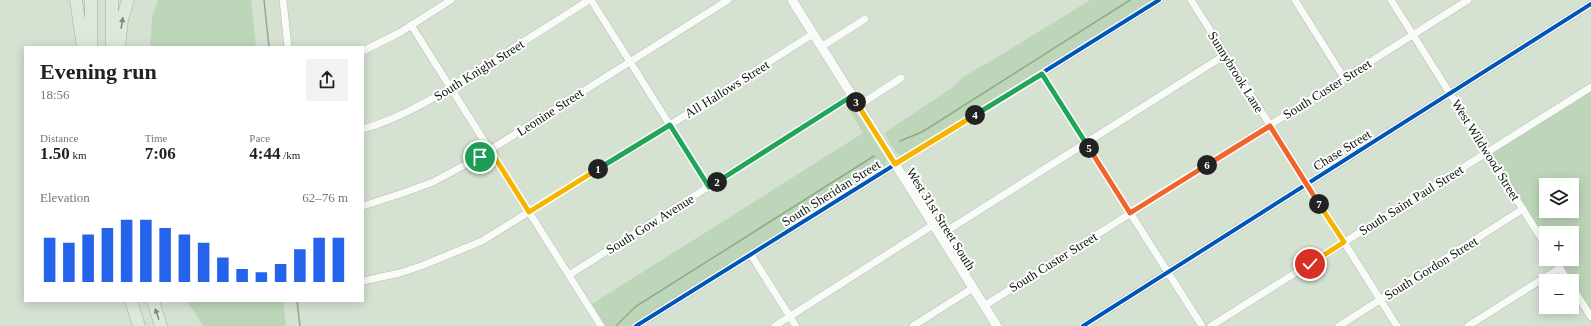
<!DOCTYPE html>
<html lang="en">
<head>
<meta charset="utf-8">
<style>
  :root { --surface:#fff; --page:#f2f2f2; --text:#222; --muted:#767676; --accent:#2563eb }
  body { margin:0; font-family:Georgia,serif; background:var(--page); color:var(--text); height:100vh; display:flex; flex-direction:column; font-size:15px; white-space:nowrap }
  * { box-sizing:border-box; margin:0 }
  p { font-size:13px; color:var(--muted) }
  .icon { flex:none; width:22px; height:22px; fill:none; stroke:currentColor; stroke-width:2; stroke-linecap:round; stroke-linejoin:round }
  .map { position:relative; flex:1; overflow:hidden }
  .drawer { position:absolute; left:24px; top:46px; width:340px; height:256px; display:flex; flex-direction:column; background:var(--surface); border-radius:0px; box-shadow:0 2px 10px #0003 }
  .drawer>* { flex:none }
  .controls { position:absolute; left:1539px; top:178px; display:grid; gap:8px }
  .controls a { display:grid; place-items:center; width:40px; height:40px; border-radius:0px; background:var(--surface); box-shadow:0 2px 10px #0003; font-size:20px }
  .pin { position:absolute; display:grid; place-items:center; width:34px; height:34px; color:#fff; margin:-17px; border:2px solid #fff; border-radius:50%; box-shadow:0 1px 4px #0007 }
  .km { position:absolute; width:20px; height:20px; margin:-10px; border-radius:50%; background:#222; color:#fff; font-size:11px; line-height:20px; text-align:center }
  .round { display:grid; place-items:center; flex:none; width:42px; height:42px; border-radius:0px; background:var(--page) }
  .summary { display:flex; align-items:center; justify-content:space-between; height:68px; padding:0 16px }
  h1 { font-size:22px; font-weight:700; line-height:30px }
  .metrics { display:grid; grid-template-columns:repeat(3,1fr); gap:6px; height:68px; padding:4px 16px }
  .metrics div { display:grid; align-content:center }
  .metrics b { font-size:17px; font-weight:700 }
  .metrics small { font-size:11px; font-weight:400 }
  .metrics p { font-size:11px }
  .chart { height:112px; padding:8px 16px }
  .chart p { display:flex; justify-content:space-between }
  .chart svg { width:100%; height:72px; margin-top:4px; stroke:var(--accent); stroke-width:6 }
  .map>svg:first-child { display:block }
</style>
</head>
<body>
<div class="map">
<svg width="1591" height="326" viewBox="0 0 1591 326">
  <rect width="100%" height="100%" fill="#d5e2d2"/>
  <path fill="#bdd6b9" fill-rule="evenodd" d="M158,0H251L256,47H150L152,18Z
    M1090,0H1151L906,154L901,156L896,153L884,133L953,87L963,77L1001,55Z
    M1591,87V317L1572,287V281H1568L1554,259H1572V233H1546V246L1487,152ZM1546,185H1572V211H1546Z
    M848,104L852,106L886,159V165L631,326H605L592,304L863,133L846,105Z
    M187,301H283L286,326H203Z"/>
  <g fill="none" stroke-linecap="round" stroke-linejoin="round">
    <path stroke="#8bae84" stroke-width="1.5" d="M264,0L269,47
      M900,141L922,132L1130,0
      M297,301L300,326
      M616,326L635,307L874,156"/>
    <g stroke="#b4beb2" stroke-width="8">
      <path id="street" d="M283,0L288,47
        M591,0L709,187
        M1191,0L1397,326
        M1295,0L1344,78
        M1391,0L1546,246
        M411,25L601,326
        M821,47L865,19
        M363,51L399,33L451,0
        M1042,74L1202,326
        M858,106L901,78
        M363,129C406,117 444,92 481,68C517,46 553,23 589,0
        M363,206L406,192L433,182L474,160L728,0
        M940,235L1225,55
        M751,255L796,326
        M1554,259L1568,281
        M569,275L852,96
        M363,281L400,273L421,266L482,241L670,125L813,34
        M1572,287L1591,317
        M984,306L1468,0
        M636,326L1159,0
        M775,326L933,225
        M913,326L973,288
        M1083,326L1591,4
        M1211,326L1591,87
        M1339,326L1523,209
        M1468,326L1560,268"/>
    </g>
    <g stroke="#b4beb2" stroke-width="10">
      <path id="secondary" d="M792,0L997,326"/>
    </g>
    <g stroke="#a1b29d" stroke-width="13">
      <path id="highway" d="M76,0L83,47
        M91,47V0
        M112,47V0
        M119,47L122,20L128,0
        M131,301L139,326
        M153,301L161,326"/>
    </g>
    <use href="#street" stroke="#f9fbf8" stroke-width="7"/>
    <use href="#secondary" stroke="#f9fbf8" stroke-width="9"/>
    <use href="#highway" stroke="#dde9da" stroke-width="12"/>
    <g stroke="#fff" stroke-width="6">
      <path id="cycleway" d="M636,326L1159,0
        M1083,326L1591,4"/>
    </g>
    <use href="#cycleway" stroke="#0057b8" stroke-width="4"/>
  </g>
  <defs><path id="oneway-solid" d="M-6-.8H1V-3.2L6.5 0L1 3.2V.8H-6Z"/></defs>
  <g fill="#808a7d">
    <use href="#oneway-solid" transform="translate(122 23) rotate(-81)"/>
    <use href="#oneway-solid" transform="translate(157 314) rotate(-109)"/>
  </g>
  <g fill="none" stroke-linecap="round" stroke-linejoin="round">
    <g stroke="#fff" stroke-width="8">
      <path id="split-1" d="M480,157L490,150L529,212L598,169"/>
    </g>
    <g stroke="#fff" stroke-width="8">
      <path id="split-2" d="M598,169L670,125L709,187L717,182"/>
    </g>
    <g stroke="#fff" stroke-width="8">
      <path id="split-3" d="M717,182L852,96L856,102"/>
    </g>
    <g stroke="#fff" stroke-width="8">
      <path id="split-4" d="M856,102L895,164L975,115"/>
    </g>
    <g stroke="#fff" stroke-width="8">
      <path id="split-5" d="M975,115L1042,74L1089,148"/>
    </g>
    <g stroke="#fff" stroke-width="8">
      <path id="split-6" d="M1089,148L1130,213L1207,165"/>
    </g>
    <g stroke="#fff" stroke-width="8">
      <path id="split-7" d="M1207,165L1270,126L1319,204"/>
    </g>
    <g stroke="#fff" stroke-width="8">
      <path id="split-8" d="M1310,264L1344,242L1319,204"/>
    </g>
    <use href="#split-1" stroke="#f5b400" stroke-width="5"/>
    <use href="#split-2" stroke="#22a559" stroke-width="5"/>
    <use href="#split-3" stroke="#22a559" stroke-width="5"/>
    <use href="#split-4" stroke="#f5b400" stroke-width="5"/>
    <use href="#split-5" stroke="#22a559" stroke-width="5"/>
    <use href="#split-6" stroke="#f0652b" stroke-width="5"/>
    <use href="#split-7" stroke="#f0652b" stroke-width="5"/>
    <use href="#split-8" stroke="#f5b400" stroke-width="5"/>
  </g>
  <g text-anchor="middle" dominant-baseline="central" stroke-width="4" stroke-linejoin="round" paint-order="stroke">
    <g font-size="13" fill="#0e160c" stroke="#fff">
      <text transform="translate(479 70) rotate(-32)">South Knight Street</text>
      <text transform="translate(1236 72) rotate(58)">Sunnybrook Lane</text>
      <text transform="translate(727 89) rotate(-32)">All Hallows Street</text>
      <text transform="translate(1327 89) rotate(-32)">South Custer Street</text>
      <text transform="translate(550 112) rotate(-33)">Leonine Street</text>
      <text transform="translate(1342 150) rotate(-32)">Chase Street</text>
      <text transform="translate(1486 150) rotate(58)">West Wildwood Street</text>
      <text transform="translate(831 193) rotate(-32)">South Sheridan Street</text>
      <text transform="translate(1411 200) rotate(-32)">South Saint Paul Street</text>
      <text transform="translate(941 219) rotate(58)">West 31st Street South</text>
      <text transform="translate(650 224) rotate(-32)">South Gow Avenue</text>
      <text transform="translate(1053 262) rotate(-32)">South Custer Street</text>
      <text transform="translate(1431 268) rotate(-32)">South Gordon Street</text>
    </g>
  </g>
</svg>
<div class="controls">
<a><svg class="icon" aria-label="layers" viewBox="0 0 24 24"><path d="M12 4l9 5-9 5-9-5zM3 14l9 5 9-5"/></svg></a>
<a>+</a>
<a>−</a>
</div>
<div class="pin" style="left:480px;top:157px;background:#1e9e55"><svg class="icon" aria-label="arrive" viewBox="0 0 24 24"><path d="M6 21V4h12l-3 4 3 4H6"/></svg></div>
<div class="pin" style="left:1310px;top:264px;background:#d93025"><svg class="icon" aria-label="check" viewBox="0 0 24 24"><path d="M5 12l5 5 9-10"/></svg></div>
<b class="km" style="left:598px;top:169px">1</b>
<b class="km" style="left:717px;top:182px">2</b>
<b class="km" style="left:856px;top:102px">3</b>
<b class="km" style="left:975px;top:115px">4</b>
<b class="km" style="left:1089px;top:148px">5</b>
<b class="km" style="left:1207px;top:165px">6</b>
<b class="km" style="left:1319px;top:204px">7</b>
<section class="drawer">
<div class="summary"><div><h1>Evening run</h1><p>18:56</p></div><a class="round"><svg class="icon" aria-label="share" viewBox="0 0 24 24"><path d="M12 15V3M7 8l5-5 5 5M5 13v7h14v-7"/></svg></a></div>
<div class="metrics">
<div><p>Distance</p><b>1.50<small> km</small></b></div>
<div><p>Time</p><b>7:06</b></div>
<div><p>Pace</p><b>4:44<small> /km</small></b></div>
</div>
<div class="chart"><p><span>Elevation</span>62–76 m</p>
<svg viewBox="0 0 160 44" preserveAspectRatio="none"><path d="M5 44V17M15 44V20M25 44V15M35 44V11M45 44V6M55 44V6M65 44V11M75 44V15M85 44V20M95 44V29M105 44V36M115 44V38M125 44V33M135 44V24M145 44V17M155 44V17"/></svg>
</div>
</section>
</div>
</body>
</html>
